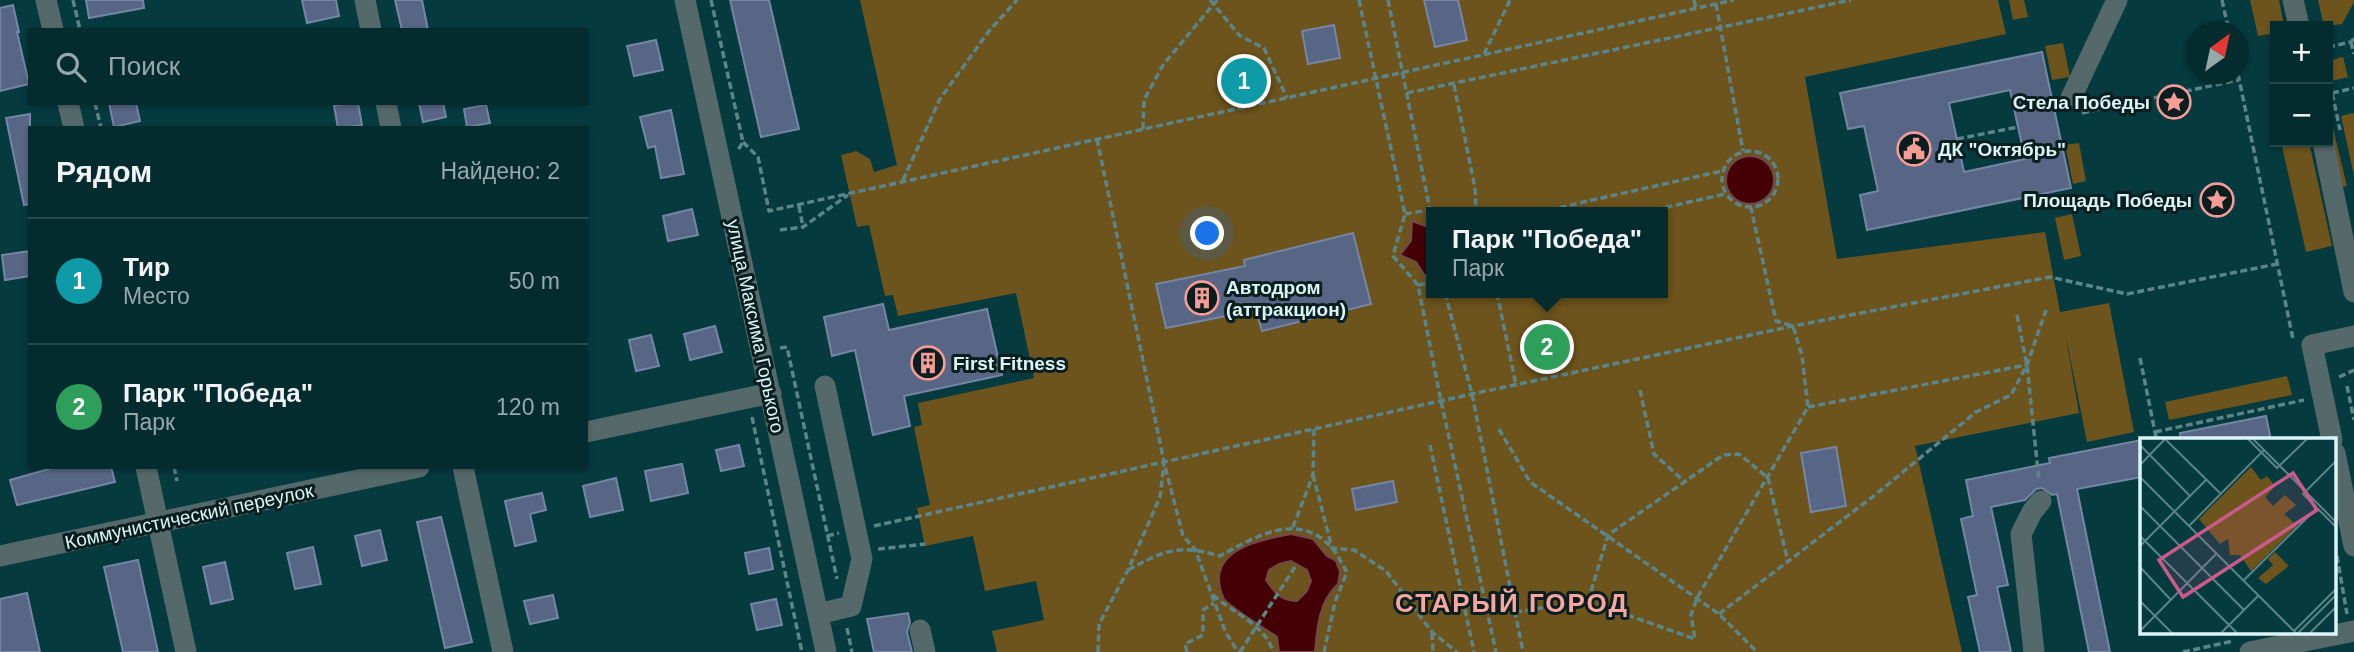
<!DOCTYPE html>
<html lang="ru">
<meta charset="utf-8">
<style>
body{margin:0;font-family:Arial,sans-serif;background:#12383b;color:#f1f3f6}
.controls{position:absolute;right:21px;top:21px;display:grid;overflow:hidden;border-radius:0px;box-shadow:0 2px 5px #0004}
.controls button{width:63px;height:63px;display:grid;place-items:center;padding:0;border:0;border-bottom:2px solid #25484b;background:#042c2f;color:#f1f3f6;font:35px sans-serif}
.compass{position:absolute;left:2186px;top:21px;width:63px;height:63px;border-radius:50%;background:#042c2f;box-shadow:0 2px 5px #0004;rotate:33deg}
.you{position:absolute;left:1208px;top:234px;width:24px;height:24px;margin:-18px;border:5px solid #fff;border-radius:50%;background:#1a73e8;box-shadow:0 0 0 10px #1a73e833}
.badge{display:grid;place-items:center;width:46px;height:46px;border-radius:50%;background:#95b2f1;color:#fff;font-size:23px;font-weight:700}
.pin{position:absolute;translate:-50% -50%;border:4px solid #fff;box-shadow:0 2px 7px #0006}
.popup{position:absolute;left:1426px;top:207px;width:242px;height:91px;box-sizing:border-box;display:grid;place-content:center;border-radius:0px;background:#042c2f;filter:drop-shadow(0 2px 5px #0005);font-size:23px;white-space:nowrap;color:#97a7aa}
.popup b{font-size:26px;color:#f1f3f6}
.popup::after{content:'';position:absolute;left:50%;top:100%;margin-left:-14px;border:14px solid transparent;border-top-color:#042c2f}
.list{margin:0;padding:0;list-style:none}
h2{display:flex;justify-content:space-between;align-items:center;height:91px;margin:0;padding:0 28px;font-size:30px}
h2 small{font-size:23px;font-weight:400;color:#97a7aa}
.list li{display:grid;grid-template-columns:46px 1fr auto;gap:21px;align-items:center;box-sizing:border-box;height:126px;padding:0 28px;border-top:2px solid #25484b}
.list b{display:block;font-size:26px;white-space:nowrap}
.list p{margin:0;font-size:23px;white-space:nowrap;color:#97a7aa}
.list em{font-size:23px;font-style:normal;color:#97a7aa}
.icon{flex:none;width:38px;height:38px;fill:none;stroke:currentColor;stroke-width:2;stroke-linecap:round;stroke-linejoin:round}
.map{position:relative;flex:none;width:2354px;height:652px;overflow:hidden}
.search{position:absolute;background:#042c2f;box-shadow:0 2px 5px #0004;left:28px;top:28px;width:560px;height:77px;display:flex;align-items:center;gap:18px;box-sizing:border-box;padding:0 24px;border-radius:0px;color:#97a7aa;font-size:26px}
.panel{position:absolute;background:#042c2f;box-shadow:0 2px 5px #0004;left:28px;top:126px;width:560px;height:343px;border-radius:0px}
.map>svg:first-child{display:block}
.green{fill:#6d541c;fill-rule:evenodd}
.water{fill:#440004;stroke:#71494d;stroke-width:2;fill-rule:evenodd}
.building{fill:#566684;stroke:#7586a5;stroke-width:2;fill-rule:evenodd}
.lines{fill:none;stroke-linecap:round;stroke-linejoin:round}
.path{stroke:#5b8589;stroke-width:3.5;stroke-dasharray:7 3.5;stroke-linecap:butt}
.minor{stroke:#55696b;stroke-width:21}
.labels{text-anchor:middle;stroke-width:6;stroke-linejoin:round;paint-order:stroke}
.poi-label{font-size:19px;font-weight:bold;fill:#dbf4f6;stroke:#0a1e20;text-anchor:start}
.street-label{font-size:19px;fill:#dbf4f6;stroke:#0a1e20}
.district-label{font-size:26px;font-weight:bold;letter-spacing:2px;fill:#f9a5a0;stroke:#0a1e20}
.inset-road{fill:none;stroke:#5b8488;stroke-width:2}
.view{fill:#ca5a8a;fill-opacity:0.15;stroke:#ca5a8a;stroke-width:3.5}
.inset-edge{fill:none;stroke:#dbf4f6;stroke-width:3.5}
</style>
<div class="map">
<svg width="2354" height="652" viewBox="0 0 2354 652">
<rect width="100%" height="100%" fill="#053a3f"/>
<g class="green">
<path d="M860 0H1998L2006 34 1805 77 1837 259 2045 232 2060 312 2109 303 2134 432 2087 442 2065 332 2079 413 1915 446 1962 652H997L992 631 1044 620 1036 581 985 591 973 536 925 546 917 508 930 505 914 427 922 425 918 403 1034 378 1016 293 898 316 893 295 885 296 869 225 857 227 841 155 856 151 870 159 874 172 897 165ZM1432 212H1662V293H1432Z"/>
<path d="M2009 0H2024L2028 17 2013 20Z"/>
<path d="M2250 0H2279L2284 26H2275V33L2258 36Z"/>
<path d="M2318 0H2354V2L2342 24 2324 26Z"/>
<path d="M2063 43 2070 77 2052 80 2045 46Z"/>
<path d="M2343 57 2348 77 2332 81 2328 61Z"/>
<path d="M2353 113 2354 114V176L2341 116Z"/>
<path d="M2328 120H2331L2347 186 2341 187Z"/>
<path d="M2281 142H2309L2332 246 2306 252Z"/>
<path d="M2079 143 2086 181 2073 184 2065 145Z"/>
<path d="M2072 214 2081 256 2064 260 2055 218Z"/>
<path d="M2287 376 2292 395 2169 420 2165 402Z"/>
</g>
<g class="water">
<circle cx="1750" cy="180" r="24"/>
<path d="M1412 221 1431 228V271L1425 276 1416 262 1400 255 1411 241Z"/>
<path d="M1291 534 1313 539 1327 556 1336 561 1340 572 1338 584C1319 601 1317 628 1315 652H1279L1277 637C1266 629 1231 608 1224 599 1221 593 1219 585 1219 578 1220 546 1267 539 1291 534ZM1291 561 1307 570 1311 581 1307 591 1297 601C1281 600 1275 594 1266 580L1269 570 1279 564Z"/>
</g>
<g class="building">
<path d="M86 0H143L144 8 89 18Z"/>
<path d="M302 0H336L339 16 307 23Z"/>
<path d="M395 0H422L428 30H402Z"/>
<path d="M730 0H769L799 129 761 137Z"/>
<path d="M1424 0H1458L1467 40 1435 47Z"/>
<path d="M13 5 19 32H17L29 84 0 91V8Z"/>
<path d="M1334 25 1340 58 1308 64 1302 31Z"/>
<path d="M656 40 663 70 634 76 627 46Z"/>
<path d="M2042 52 2071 188 1867 230 1860 195 1878 191 1864 126 1848 129 1840 93ZM2010 90 2025 159 1964 172 1949 103Z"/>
<circle cx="1244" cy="81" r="21"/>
<path d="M109 103H136L140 121 114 127Z"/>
<path d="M349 103H358L362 125 338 128 334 106Z"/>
<path d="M419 103H443L446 117 423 122Z"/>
<path d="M486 105 490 123 467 127 464 109Z"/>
<path d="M671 110 684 174 661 178 655 146 648 148 640 117Z"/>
<path d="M30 114V204L24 205 6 118Z"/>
<path d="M692 209 698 235 668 241 663 216Z"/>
<path d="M1353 233 1371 304 1262 331 1256 310 1166 328 1156 284 1245 266 1244 260Z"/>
<path d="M30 251V276L5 280 2 255Z"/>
<path d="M883 304 889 330 987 309 1002 375 904 396 910 426 873 435 855 350 832 356 824 317Z"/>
<path d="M715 326 722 352 690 360 684 334Z"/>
<path d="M651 335 659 366 636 371 629 340Z"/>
<path d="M2266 416 2271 440H2181L2180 433Z"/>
<path d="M2142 440V477L2077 489 2110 652H2089L2057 494 2052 495 2042 488 2036 489 2025 500 1991 507 2008 585 1997 587 2011 652H1980L1968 597 1977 595 1961 519 1973 516 1966 480 2050 463 2049 458Z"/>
<path d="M739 445 744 466 721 471 716 450Z"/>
<path d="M1836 447 1846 506 1811 512 1801 453Z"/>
<path d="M682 464 688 493 651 501 645 471Z"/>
<path d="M56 467H111L115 482 17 505 10 480Z"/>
<path d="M616 478 623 510 590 517 583 486Z"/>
<path d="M1393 481 1397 502 1356 510 1352 489Z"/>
<path d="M542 493 546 510 530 514 536 541 515 546 505 501Z"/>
<path d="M441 517 472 642 445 648 417 522Z"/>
<path d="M380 530 387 560 362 566 355 536Z"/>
<path d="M313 547 321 584 295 589 287 553Z"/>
<path d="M769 548 773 569 749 574 745 553Z"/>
<path d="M138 560 158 652H123L104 567Z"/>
<path d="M225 562 233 599 211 604 203 567Z"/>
<path d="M27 593 40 652H0V599Z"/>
<path d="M553 595 558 618 530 624 524 601Z"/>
<path d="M776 599 782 625 757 630 751 604Z"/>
<path d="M908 613 910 622 907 632 912 652H874L867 619Z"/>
</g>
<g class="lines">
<g class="path">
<path d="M73 0 80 30"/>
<path d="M711 0 743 142 738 150"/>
<path d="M1210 0 1240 36 1264 48 1287 98"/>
<path d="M1359 0 1405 214 1393 256 1418 285 1441 401 1496 652"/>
<path d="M1388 0 1430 210 1433 212"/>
<path d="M1694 0 1696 9"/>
<path d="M2222 0 2229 32"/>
<path d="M1716 4 1743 151"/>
<path d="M2351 42 2354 54"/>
<path d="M2328 47 2351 42 2354 38"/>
<path d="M1484 54 1510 0"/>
<path d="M2328 73 2340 130"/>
<path d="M2238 74 2293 339"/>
<path d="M1454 85 1475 188 1476 212"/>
<path d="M1407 93 1851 0"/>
<path d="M2332 93 2354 88"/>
<path d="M95 103 101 128"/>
<path d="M2082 113 2239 80"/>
<path d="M1143 129 1144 100 1163 65 1217 0"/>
<path d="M1097 139 1164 462 1183 536 1195 549 1225 631 1238 652"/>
<path d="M1957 139 2018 127"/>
<path d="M743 142 758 157 769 211 1734 0"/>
<circle cx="1750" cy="179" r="28"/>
<path d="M903 180 940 99 989 31 1017 0"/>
<path d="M799 206 803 227"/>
<path d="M1539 212 1722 171"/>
<path d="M1645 212 1725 194"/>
<path d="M1405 214 1430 210"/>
<path d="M780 230 803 227 848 195"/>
<path d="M1418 285 1432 283"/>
<path d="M1445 293 1472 394 1523 652"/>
<path d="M1497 293 1516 385"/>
<path d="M2017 315 2027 365 2039 481"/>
<path d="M780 348 787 347 837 579"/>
<path d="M2140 358 2156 437"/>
<path d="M2339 377 2354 370"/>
<path d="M2347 386 2354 420"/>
<path d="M1640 390 1654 454 1685 482"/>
<path d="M1808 407 2026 365"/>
<path d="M752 417 802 652"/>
<path d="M1499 429 1530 482 1719 614 1757 652"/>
<path d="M2155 432 2304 400"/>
<path d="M1430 445 1474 652"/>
<path d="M174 467 177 481"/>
<path d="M1313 475 1332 548 1354 550 1386 571 1432 632 1457 652"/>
<path d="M874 526 1472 394 1793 326 2050 277 2127 294 2277 264"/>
<path d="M1293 527 1313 475 1314 429"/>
<path d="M827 536 839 533"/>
<path d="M878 549 925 544"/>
<path d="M2337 556 2347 614"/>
<path d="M1128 570C1165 550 1178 544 1220 556 1255 537 1298 510 1332 548 1338 555 1342 564 1347 572L1335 602 1324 652"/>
<path d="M1213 595C1233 613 1266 625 1273 652"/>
<path d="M1588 601 1608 535 1723 455 1739 454 1768 478 1788 562"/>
<path d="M1515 612 1588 601 1695 639 1691 615 1697 598 1808 407 1802 356 1793 326 1776 321 1751 208"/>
<path d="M1719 614 1875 495 1976 412 2011 395 2027 365 2046 310"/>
<path d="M847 628 852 652"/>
<path d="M1432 633 1433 652"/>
<path d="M1098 652 1099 624 1128 570 1160 497 1164 464"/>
<path d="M1187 652 1185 644 1203 635V610L1214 603"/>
<path d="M1240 652 1295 567"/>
<path d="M2183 652 2233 641"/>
</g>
<g class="minor">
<path d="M46 0 53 30"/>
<path d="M365 0 371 30"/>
<path d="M685 0 826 652"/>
<path d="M2293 0 2299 26"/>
<path d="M2071 98 2117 0"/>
<path d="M68 103 74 128"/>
<path d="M386 103 391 128"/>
<path d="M2323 142 2354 292"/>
<path d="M586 432 771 393"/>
<path d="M2332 440 2312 345 2354 336"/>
<path d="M2335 453 2354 546"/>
<path d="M146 467 186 652"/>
<path d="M463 467 503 652"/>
<path d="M0 556 419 467"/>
<path d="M818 614 851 606 862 559 825 386"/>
<path d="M920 630 925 652"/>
<path d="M2034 652 2021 534 2032 512 2041 501"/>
<path d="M2250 652 2354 631"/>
</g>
</g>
<defs>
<symbol id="sight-ring" viewBox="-11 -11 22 22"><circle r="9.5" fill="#0a1e20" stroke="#f59c96" stroke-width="1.5"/><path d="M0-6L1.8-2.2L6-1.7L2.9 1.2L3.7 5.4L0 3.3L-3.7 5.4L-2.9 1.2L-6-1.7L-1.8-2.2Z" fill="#f59c96"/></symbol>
<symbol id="civic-ring" viewBox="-11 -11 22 22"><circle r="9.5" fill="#0a1e20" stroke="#f59c96" stroke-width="1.5"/><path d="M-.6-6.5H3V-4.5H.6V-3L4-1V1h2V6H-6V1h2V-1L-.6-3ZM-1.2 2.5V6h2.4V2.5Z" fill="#f59c96"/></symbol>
<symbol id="building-ring" viewBox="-11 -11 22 22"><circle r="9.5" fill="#0a1e20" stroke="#f59c96" stroke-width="1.5"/><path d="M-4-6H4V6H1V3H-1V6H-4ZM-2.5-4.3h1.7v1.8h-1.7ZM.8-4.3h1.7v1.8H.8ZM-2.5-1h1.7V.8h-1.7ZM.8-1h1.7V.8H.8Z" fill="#f59c96"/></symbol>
</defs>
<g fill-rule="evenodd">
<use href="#sight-ring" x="2155" y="83" width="38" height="38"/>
<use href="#civic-ring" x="1895" y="130" width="38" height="38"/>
<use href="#sight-ring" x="2198" y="181" width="38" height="38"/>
<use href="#building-ring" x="1183" y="279" width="38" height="38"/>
<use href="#building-ring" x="909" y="344" width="38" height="38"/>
</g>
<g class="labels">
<g class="poi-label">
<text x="2150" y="109" text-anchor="end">Стела Победы</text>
<text x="1938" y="156">ДК "Октябрь"</text>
<text x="2192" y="207" text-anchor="end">Площадь Победы</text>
<text x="1226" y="294">Автодром<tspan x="1226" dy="22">(аттракцион)</tspan></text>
<text x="953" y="370">First Fitness</text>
</g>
<g class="street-label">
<text transform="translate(756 326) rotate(78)" y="7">улица Максима Горького</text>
<text transform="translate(189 516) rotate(-12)" y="7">Коммунистический переулок</text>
</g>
<g class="district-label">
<text x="1512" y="612">СТАРЫЙ ГОРОД</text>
</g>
</g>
<g transform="translate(2140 438)">
<rect width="196" height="196" fill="#053a3f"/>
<path d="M111 29 121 42 127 38 135 48 125 59 133 68 145 57 156 67 144 76 157 88 111 133 100 117H90L88 101 80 106 59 81ZM135 114 149 128 126 146 118 140 133 127 128 121Z" fill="#6d541c"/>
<path class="inset-road" d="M24 0 81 56M107 0 137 30 168 0M112 0 196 84M0 7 50 58M196 23 163 56 196 89M0 27 26 0M0 39 157 196M0 68 104 172M49 88 124 12M0 98 98 196M0 108 66 42M0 129 31 162M104 142 177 70M0 163 33 196M0 193 77 115M154 193 196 151M80 196 119 157M157 196 196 157M169 196 196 169"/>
<path class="view" d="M153 35 177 72 43 159 19 122Z"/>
<rect width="196" height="196" class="inset-edge"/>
</g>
</svg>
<div class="controls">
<button>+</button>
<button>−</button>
</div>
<svg class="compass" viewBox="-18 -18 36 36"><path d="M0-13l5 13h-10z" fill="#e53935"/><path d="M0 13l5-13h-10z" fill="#97a7aa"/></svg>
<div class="you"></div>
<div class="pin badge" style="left:1244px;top:81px;background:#0f9aa8">1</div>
<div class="pin badge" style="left:1547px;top:347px;background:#2e9e5b">2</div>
<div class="popup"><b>Парк &quot;Победа&quot;</b>Парк</div>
<div class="search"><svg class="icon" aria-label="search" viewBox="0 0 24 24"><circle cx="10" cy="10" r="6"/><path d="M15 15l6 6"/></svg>Поиск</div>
<section class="panel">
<h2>Рядом<small>Найдено: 2</small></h2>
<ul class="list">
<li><span class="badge" style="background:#0f9aa8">1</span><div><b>Тир</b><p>Место</p></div><em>50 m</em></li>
<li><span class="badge" style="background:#2e9e5b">2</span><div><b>Парк &quot;Победа&quot;</b><p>Парк</p></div><em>120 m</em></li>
</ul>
</section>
</div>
